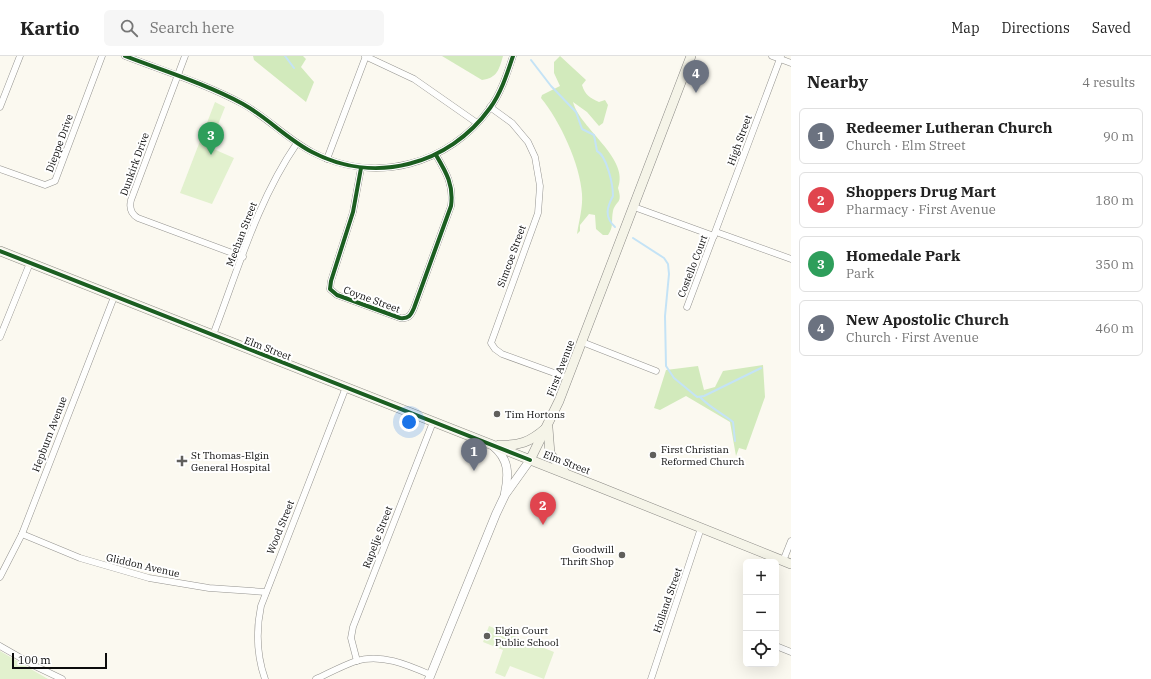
<!DOCTYPE html>
<meta charset="utf-8">
<style>
body{margin:0;font-family:"IBM Plex Serif",serif;background:#f6f6f6;color:#222}
.controls{position:absolute;right:12px;bottom:12px;display:grid;overflow:hidden;border-radius:6px;box-shadow:0 4px 16px #0002}
.controls button{width:36px;height:36px;display:grid;place-items:center;padding:0;border:0;border-bottom:1px solid #e0e0e0;background:#fff;color:#222;font:20px sans-serif}
.scale{position:absolute;left:12px;bottom:10px;width:95px;box-sizing:border-box;padding-left:4px;border:2px solid #0c0c0c;border-top:0;font-size:11px;line-height:14px;white-space:nowrap;color:#0c0c0c;-webkit-text-stroke:3px #fff;paint-order:stroke}
.you{position:absolute;left:409px;top:366px;width:14px;height:14px;margin:-10px;border:3px solid #fff;border-radius:50%;background:#1a73e8;box-shadow:0 0 0 6px #1a73e833}
.badge{display:grid;place-items:center;width:26px;height:26px;border-radius:50%;background:#d93025;color:#fff;font-size:13px;font-weight:700}
.pin{position:absolute;translate:-50% -33px;filter:drop-shadow(0 1px 2px #0008)}
.pin::after{content:'';position:absolute;top:21px;width:14px;height:12px;background:inherit;clip-path:polygon(0 0,100% 0,50% 100%)}
.list{margin:0;padding:0;list-style:none}
h2{display:flex;justify-content:space-between;align-items:center;height:52px;margin:0;padding:0 16px;font-size:17px}
h2 small{font-size:13px;font-weight:400;color:#767676}
.list li{display:grid;grid-template-columns:26px 1fr auto;gap:12px;align-items:center;box-sizing:border-box;height:56px;margin:0 8px 8px;padding:0 8px;border:1px solid #e0e0e0;border-radius:6px}
.list b{display:block;font-size:15px;white-space:nowrap}
.list p{margin:0;font-size:13px;white-space:nowrap;color:#767676}
.list em{font-size:13px;font-style:normal;color:#767676}
.icon{flex:none;width:22px;height:22px;fill:none;stroke:currentColor;stroke-width:2;stroke-linecap:round;stroke-linejoin:round}
.map{position:relative;flex:none;width:791px;height:623px;overflow:hidden}
header{display:flex;align-items:center;gap:24px;box-sizing:border-box;height:56px;padding:0 20px;background:#fff;border-bottom:1px solid #e0e0e0}
header strong{font-size:19px}
nav{display:flex;gap:22px;margin-inline-start:auto;font-size:14px}
.search{width:280px;height:36px;background:#f6f6f6;display:flex;align-items:center;gap:10px;box-sizing:border-box;padding:0 14px;border-radius:6px;color:#767676;font-size:15px}
main{display:flex}
aside{flex:1;background:#fff}
.map>svg:first-child{display:block}
.green{fill:#e2f1ce}
.forest{fill:#d2eabc}
.lines{fill:none;stroke-linecap:round;stroke-linejoin:round}
.stream{stroke:#c4e3f6;stroke-width:2}
.minor-casing{stroke:#94938f;stroke-width:7}
.tertiary-casing{stroke:#94938f;stroke-width:9}
.secondary-casing{stroke:#8a8985;stroke-width:10}
.minor{stroke:#fefefd;stroke-width:6}
.tertiary{stroke:#fefefd;stroke-width:8}
.secondary{stroke:#f5f4e8;stroke-width:9}
.cycleway-casing{stroke:#fff;stroke-width:6}
.cycleway{stroke:#1b5e20;stroke-width:4}
.poi-dot{fill:#605f5c;stroke:#fff;stroke-width:1.5}
.labels{text-anchor:middle;stroke-width:4;stroke-linejoin:round;paint-order:stroke}
.street-label{font-size:10px;fill:#0c0c0c;stroke:#fff}
.poi-label{font-size:10px;fill:#0c0c0c;stroke:#fff;text-anchor:start}
</style>
<header>
<strong>Kartio</strong>
<div class="search"><svg class="icon" aria-label="search" viewBox="0 0 24 24"><circle cx="10" cy="10" r="6"/><path d="M15 15l6 6"/></svg>Search here</div>
<nav><a>Map</a><a>Directions</a><a>Saved</a></nav>
</header>
<main>
<div class="map">
<svg width="791" height="623" viewBox="0 0 791 623">
<rect width="100%" height="100%" fill="#fbf9f0"/>
<g class="green">
<path d="M215 46 225 51 209 91 234 102 212 148 180 137Z"/>
<path d="M489 570 554 596 544 623 510 610 505 621 495 617 503 594 483 586Z"/>
<path d="M0 595 48 623H0Z"/>
</g>
<g class="forest">
<path d="M253 0H303L306 3 301 11 314 26 306 46 254 4Z"/>
<path d="M442 0H503C499 14 497 22 482 24Z"/>
<path d="M560 0 586 24 582 29C585 39 590 42 599 46L605 44 608 49 603 67 599 70 587 56 573 46C580 73 630 102 618 132 623 148 616 144 613 155 611 165 614 171 608 179H603L596 173 595 159 589 158 580 169V175L577 178C579 165 583 151 582 138 580 108 560 65 541 42L542 39 560 30 554 17V6Z"/>
<path d="M763 309 765 341 746 394 739 392 736 400 730 366 686 340 660 354 654 352 666 314 698 310 704 334 715 331 723 315Z"/>
</g>
<g class="lines">
<g class="stream">
<path d="M285 0 294 12"/>
<path d="M531 4 551 30 576 56 582 73 594 79 597 95C607 100 613 129 613 140 607 151 604 161 615 171"/>
<path d="M633 182 664 202 668 208 669 218 665 260 666 310 674 322 697 341 704 340 761 312"/>
<path d="M700 341C709 351 722 357 733 366L735 385"/>
</g>
<defs>
<g id="minor">
<path d="M125 0C164 15 206 28 243 48 268 62 287 83 312 96 375 129 449 109 490 52 501 37 507 18 513 0"/>
<path d="M185 0 131 144C129 152 131 158 138 162L243 201"/>
<path d="M365 0 414 23 477 67"/>
<path d="M772 0 791 7"/>
<path d="M0 51 20 0"/>
<path d="M490 51 512 67 528 86 535 101 540 130 538 157 491 287 495 293 502 298 568 322"/>
<path d="M327 103 366 0"/>
<path d="M361 112 353 156 331 225 330 233 337 239 400 262C409 263 411 259 414 252L451 150C454 129 446 116 436 99"/>
<path d="M0 113 45 129 55 125 102 0"/>
<path d="M634 151 714 180"/>
<path d="M716 176 791 203"/>
<path d="M687 251 781 0"/>
<path d="M213 279C238 214 257 145 297 87"/>
<path d="M0 281 30 207"/>
<path d="M582 286 656 315"/>
<path d="M22 478 80 502 149 522 209 532 266 536"/>
<path d="M783 505 791 485"/>
<path d="M0 521 22 478 114 241"/>
<path d="M0 590 35 610 62 623"/>
<path d="M776 590 791 596"/>
<path d="M357 605 351 582 353 571 433 366"/>
<path d="M265 623C257 600 256 574 261 550L346 331"/>
<path d="M316 623C329 617 342 610 356 605 381 597 408 609 431 619"/>
<path d="M651 623 701 472"/>
</g>
<g id="tertiary">
<path d="M493 390C509 403 509 418 505 437"/>
<path d="M429 623 496 458 505 439 530 404"/>
</g>
<g id="secondary">
<path d="M0 195 599 431 791 508"/>
<path d="M548 372 550 398 564 415"/>
<path d="M499 389C519 390 530 386 545 373"/>
<path d="M530 404 559 345 691 0"/>
</g>
</defs>
<use href="#minor" class="minor-casing"/>
<use href="#tertiary" class="tertiary-casing"/>
<use href="#secondary" class="secondary-casing"/>
<use href="#minor" class="minor"/>
<use href="#tertiary" class="tertiary"/>
<use href="#secondary" class="secondary"/>
<defs>
<g id="cycleway">
<path d="M125 0C164 15 206 28 243 48 268 62 287 83 312 96 375 129 449 109 490 52 501 37 507 18 513 0"/>
<path d="M361 112 353 156 331 225 330 233 337 239 400 262C409 263 411 259 414 252L451 150C454 129 446 116 436 99"/>
<path d="M0 195 530 404"/>
</g>
</defs>
<use href="#cycleway" class="cycleway-casing"/>
<use href="#cycleway" class="cycleway"/>
</g>
<g class="poi-dot">
<circle cx="497" cy="358" r="4"/>
<circle cx="653" cy="399" r="4"/>
<path d="M180 399h4v4h4v4h-4v4h-4v-4h-4v-4h4z"/>
<circle cx="622" cy="499" r="4"/>
<circle cx="487" cy="580" r="4"/>
</g>
<g class="labels">
<g class="street-label">
<text transform="translate(739 84) rotate(-70)" y="4">High Street</text>
<text transform="translate(59 87) rotate(-70)" y="4">Dieppe Drive</text>
<text transform="translate(134 108) rotate(-70)" y="4">Dunkirk Drive</text>
<text transform="translate(241 178) rotate(-69)" y="4">Meehan Street</text>
<text transform="translate(511 200) rotate(-70)" y="4">Simcoe Street</text>
<text transform="translate(692 210) rotate(-69)" y="4">Costello Court</text>
<text transform="translate(372 243) rotate(20)" y="4">Coyne Street</text>
<text transform="translate(268 292) rotate(21)" y="4">Elm Street</text>
<text transform="translate(560 312) rotate(-69)" y="4">First Avenue</text>
<text transform="translate(49 378) rotate(-69)" y="4">Hepburn Avenue</text>
<text transform="translate(567 406) rotate(21)" y="4">Elm Street</text>
<text transform="translate(280 471) rotate(-68)" y="4">Wood Street</text>
<text transform="translate(377 481) rotate(-69)" y="4">Rapelje Street</text>
<text transform="translate(143 509) rotate(13)" y="4">Gliddon Avenue</text>
<text transform="translate(667 544) rotate(-71)" y="4">Holland Street</text>
</g>
<g class="poi-label">
<text x="505" y="362">Tim Hortons</text>
<text x="661" y="397">First Christian<tspan x="661" dy="12">Reformed Church</tspan></text>
<text x="191" y="403">St Thomas-Elgin<tspan x="191" dy="12">General Hospital</tspan></text>
<text x="614" y="497" text-anchor="end">Goodwill<tspan x="614" dy="12">Thrift Shop</tspan></text>
<text x="495" y="578">Elgin Court<tspan x="495" dy="12">Public School</tspan></text>
</g>
</g>
</svg>
<div class="controls">
<button>+</button>
<button>−</button>
<button><svg class="icon" aria-label="locate" viewBox="0 0 24 24"><circle cx="12" cy="12" r="6"/><path d="M12 2v4M12 18v4M2 12h4M18 12h4"/></svg></button>
</div>
<div class="scale">100 m</div>
<div class="you"></div>
<div class="pin badge" style="left:474px;top:415px;background:#6b7280">1</div>
<div class="pin badge" style="left:543px;top:469px;background:#e0444e">2</div>
<div class="pin badge" style="left:211px;top:99px;background:#2e9e5b">3</div>
<div class="pin badge" style="left:696px;top:37px;background:#6b7280">4</div>
</div>
<aside>
<h2>Nearby<small>4 results</small></h2>
<ul class="list">
<li><span class="badge" style="background:#6b7280">1</span><div><b>Redeemer Lutheran Church</b><p>Church · Elm Street</p></div><em>90 m</em></li>
<li><span class="badge" style="background:#e0444e">2</span><div><b>Shoppers Drug Mart</b><p>Pharmacy · First Avenue</p></div><em>180 m</em></li>
<li><span class="badge" style="background:#2e9e5b">3</span><div><b>Homedale Park</b><p>Park</p></div><em>350 m</em></li>
<li><span class="badge" style="background:#6b7280">4</span><div><b>New Apostolic Church</b><p>Church · First Avenue</p></div><em>460 m</em></li>
</ul>
</aside>
</main>
